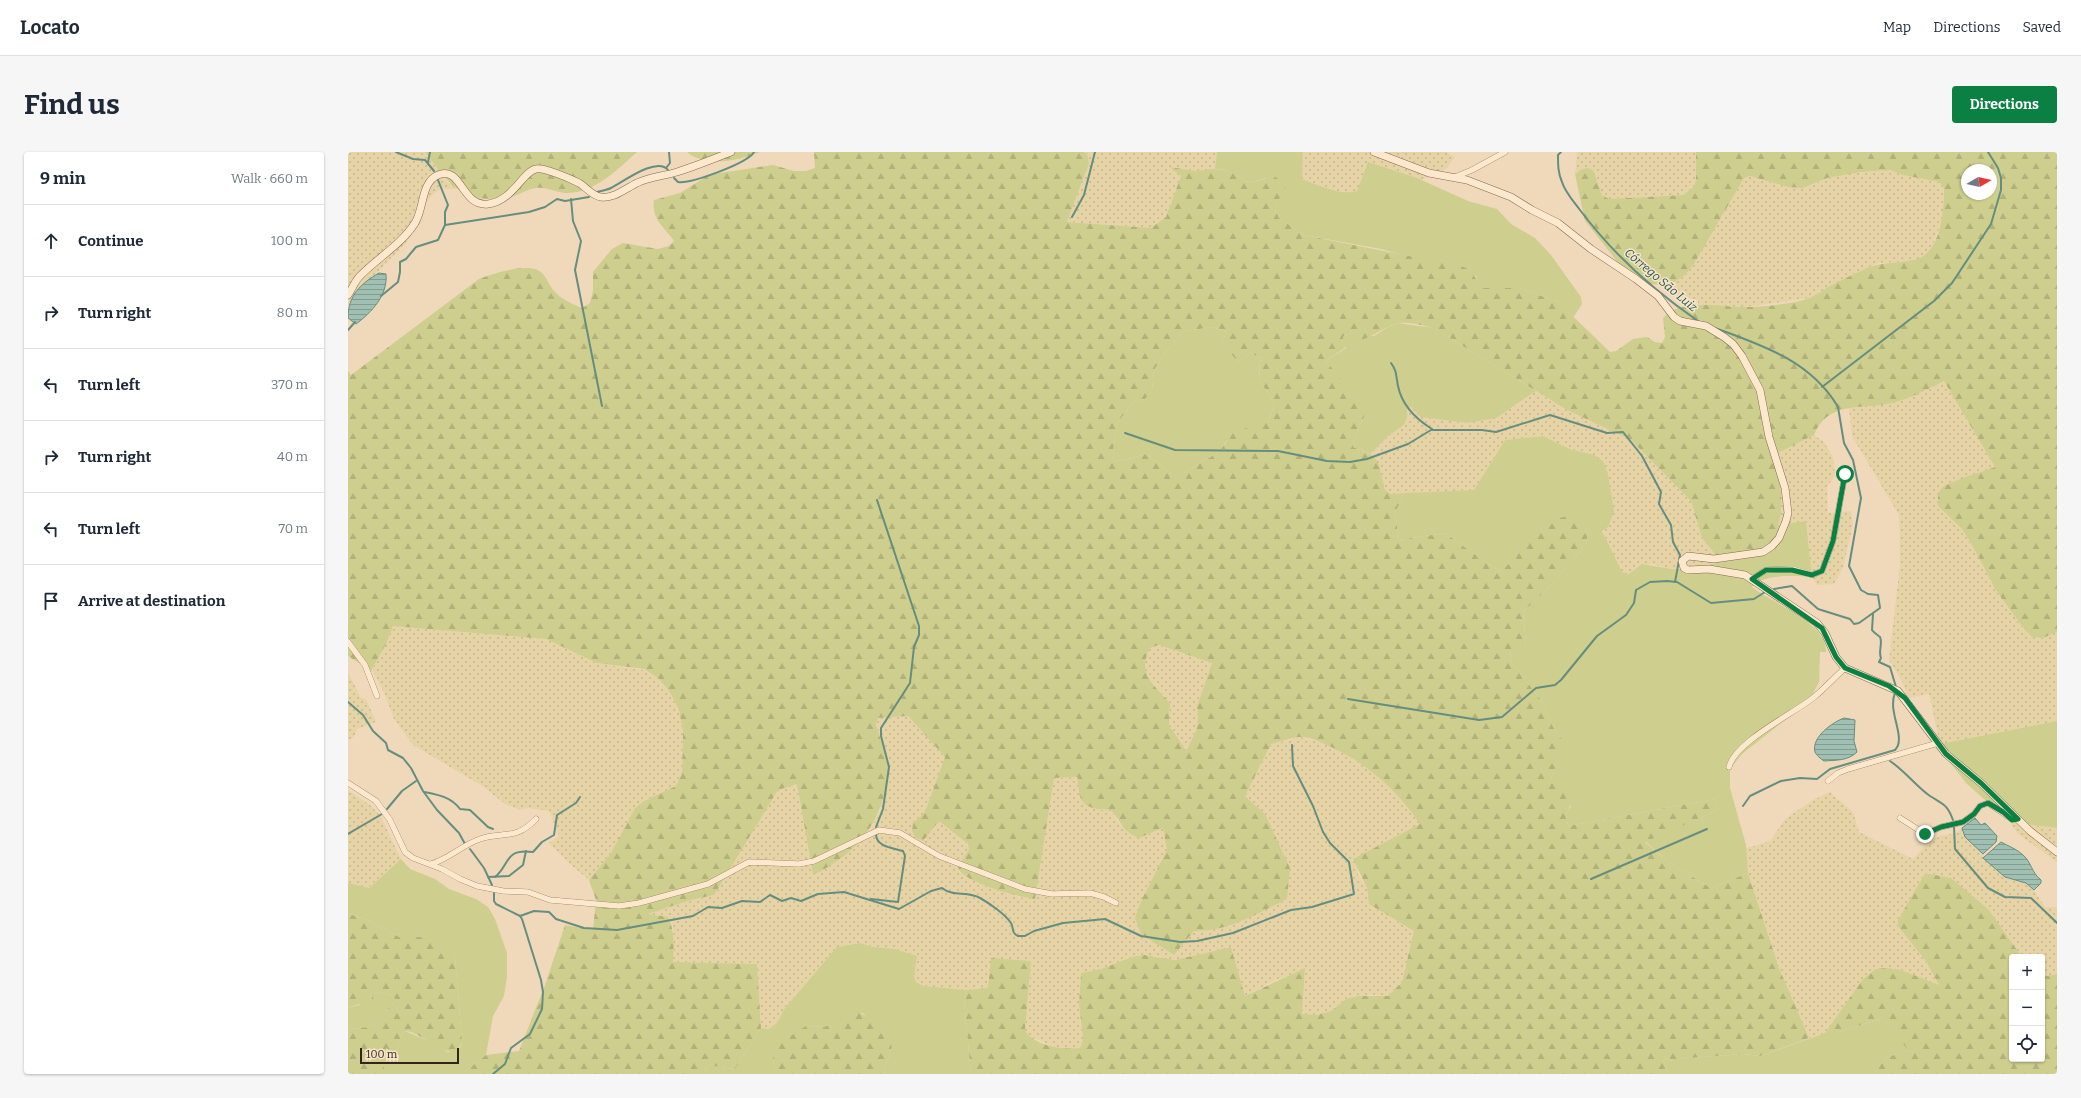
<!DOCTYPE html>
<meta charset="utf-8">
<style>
body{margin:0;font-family:Bitter,serif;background:#f6f6f7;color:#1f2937}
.controls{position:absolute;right:12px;bottom:12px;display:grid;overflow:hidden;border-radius:4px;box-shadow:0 1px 3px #0004}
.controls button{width:36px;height:36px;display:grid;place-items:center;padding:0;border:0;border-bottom:1px solid #e0e1e3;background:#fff;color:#1f2937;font:20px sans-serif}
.compass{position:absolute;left:1613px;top:12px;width:36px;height:36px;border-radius:50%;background:#fff;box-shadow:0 1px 3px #0004;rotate:81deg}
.scale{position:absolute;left:12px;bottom:10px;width:99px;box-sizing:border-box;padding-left:4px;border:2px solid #352419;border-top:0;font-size:11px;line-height:14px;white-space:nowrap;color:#352419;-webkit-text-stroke:3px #f7e5ca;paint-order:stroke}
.stop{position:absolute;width:12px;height:12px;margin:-9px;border:3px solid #0b8043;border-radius:50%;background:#fff}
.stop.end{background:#0b8043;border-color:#fff;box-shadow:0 1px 4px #0008}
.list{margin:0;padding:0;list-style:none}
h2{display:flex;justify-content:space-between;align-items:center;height:52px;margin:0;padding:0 16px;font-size:17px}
h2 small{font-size:13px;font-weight:400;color:#747a83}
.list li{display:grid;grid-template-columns:26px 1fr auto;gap:12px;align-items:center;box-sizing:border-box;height:72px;padding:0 16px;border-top:1px solid #e0e1e3}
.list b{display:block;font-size:15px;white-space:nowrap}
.list em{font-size:13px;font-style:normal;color:#747a83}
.icon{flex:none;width:22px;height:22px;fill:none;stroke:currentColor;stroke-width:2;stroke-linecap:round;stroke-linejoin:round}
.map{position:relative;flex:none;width:1709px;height:922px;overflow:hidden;border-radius:4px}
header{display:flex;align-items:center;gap:24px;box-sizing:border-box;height:56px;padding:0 20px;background:#fff;border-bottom:1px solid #e0e1e3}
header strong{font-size:19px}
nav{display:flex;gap:22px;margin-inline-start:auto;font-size:14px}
.intro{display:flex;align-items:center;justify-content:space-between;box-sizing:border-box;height:96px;padding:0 24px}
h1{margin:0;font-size:28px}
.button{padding:10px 18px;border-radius:4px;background:#0b8043;color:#fff;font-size:14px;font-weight:700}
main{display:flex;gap:24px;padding:0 24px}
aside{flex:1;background:#fff;border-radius:4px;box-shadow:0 1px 3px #0004}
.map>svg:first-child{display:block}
.farmland{fill:url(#farmland-dots)}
.green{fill:#cece8e}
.forest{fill:url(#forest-firs);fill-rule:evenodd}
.water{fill:url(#water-rules);stroke:#668e7f}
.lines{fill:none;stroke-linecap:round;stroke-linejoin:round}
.stream{stroke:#668e7f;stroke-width:2}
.minor-casing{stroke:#876953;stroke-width:6}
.tertiary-casing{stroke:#876953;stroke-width:8}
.minor{stroke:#fbe8cd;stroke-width:5.5}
.tertiary{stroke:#fbe8cd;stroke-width:7}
.route{stroke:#0b8043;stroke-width:5}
.labels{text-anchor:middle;stroke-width:3;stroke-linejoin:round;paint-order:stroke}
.water-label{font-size:12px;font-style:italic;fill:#28564e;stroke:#f7e5ca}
</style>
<header>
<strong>Locato</strong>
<nav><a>Map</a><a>Directions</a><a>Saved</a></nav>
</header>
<div class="intro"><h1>Find us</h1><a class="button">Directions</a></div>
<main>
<aside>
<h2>9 min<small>Walk · 660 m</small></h2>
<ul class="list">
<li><svg class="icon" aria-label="ahead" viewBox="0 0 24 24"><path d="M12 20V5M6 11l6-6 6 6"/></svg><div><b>Continue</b></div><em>100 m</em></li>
<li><svg class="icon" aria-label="right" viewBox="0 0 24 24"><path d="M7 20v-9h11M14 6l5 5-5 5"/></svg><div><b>Turn right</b></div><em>80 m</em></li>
<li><svg class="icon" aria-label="left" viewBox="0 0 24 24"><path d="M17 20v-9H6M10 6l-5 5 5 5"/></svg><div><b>Turn left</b></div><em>370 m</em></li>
<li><svg class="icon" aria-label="right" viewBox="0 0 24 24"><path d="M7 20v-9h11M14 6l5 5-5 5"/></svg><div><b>Turn right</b></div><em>40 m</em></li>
<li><svg class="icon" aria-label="left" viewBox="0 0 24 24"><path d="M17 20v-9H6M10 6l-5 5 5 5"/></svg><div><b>Turn left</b></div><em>70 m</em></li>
<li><svg class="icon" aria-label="arrive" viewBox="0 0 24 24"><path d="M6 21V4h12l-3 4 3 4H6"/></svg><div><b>Arrive at destination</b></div></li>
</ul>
</aside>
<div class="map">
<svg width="1709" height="922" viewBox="0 0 1709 922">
<defs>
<pattern id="farmland-dots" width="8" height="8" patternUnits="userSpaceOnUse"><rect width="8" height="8" fill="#e6d4a7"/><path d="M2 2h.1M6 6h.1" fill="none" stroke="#c6b68f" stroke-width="1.8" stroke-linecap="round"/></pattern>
<pattern id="forest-firs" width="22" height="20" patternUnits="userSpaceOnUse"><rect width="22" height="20" fill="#cece8e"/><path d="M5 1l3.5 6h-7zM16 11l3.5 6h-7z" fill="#b2b17a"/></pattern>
<pattern id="water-rules" width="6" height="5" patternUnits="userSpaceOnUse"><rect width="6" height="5" fill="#9fc0b2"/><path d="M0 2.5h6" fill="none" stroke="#829c90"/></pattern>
</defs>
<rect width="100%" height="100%" fill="#f0d9ba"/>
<g class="farmland">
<path d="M0 0H77L97 28 110 37H93L83 44 74 57 70 72 57 92 9 141 0 155Z"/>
<path d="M736 0H869L867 17 848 19 823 15 833 24 818 65 803 76 719 70 741 11 740 4Z"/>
<path d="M955 0H1098L1107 5 1099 16 1089 22 1072 28 1020 10 1013 34 1009 39 1003 41 987 39 954 27Z"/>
<path d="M1229 0H1348V27L1346 35 1335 43 1260 47 1254 44 1245 18 1234 17 1227 22Z"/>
<path d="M1542 18 1555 23 1591 30 1596 36 1595 66 1583 98 1576 106 1565 109 1531 111 1511 119 1462 146 1397 155 1350 154V148L1330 144 1317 133 1328 129 1337 123 1346 112 1396 26 1402 24 1440 35 1455 36 1479 26 1513 20Z"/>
<path d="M1596 229 1647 315 1602 331 1593 337 1590 344V354L1614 377 1624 393 1649 440 1677 478 1684 485 1695 486 1709 480V569L1592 592 1581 542 1560 546 1554 529 1541 508 1552 413 1551 363 1504 284 1501 256 1540 251 1578 239Z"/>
<path d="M1188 239 1219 258 1283 288 1343 349 1354 386 1370 406 1379 411 1324 417 1303 412 1280 423 1274 421 1254 379 1246 303 1222 297 1195 284 1157 288 1126 338 1043 342 1037 338 1026 304 1022 302 1040 284 1056 273 1059 266V257L1063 254 1074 265 1119 271 1164 256Z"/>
<path d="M1466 283 1476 290 1485 305 1487 323 1479 335 1480 361 1503 359 1505 373 1495 416 1486 432 1469 433 1464 425 1458 369 1430 373 1433 362V341L1428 302Z"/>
<path d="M45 474 198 487 249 511 296 518 311 527 322 540 331 558 335 581 334 621 328 634 296 649 287 656 263 701 241 728 222 712 201 691 211 684 201 659 180 656 172 658 157 652 136 635 65 593 46 567 37 543 26 521 23 519 38 492Z"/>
<path d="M811 493 864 511 849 554 850 567 848 579 837 600 821 573 822 551 804 530 798 520 797 506 802 496Z"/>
<path d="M0 520 13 546 18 547 28 570 9 577 6 585 0 588Z"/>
<path d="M560 564 597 605 577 660 565 671 586 677 591 669 620 692 621 697 612 714 611 720 624 727 660 742 676 746H687L706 626 730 625V641L754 658H763L773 674 802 682 815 676 819 698 793 749V782L826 803 846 779H858L917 662 897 644 923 592 953 585 972 590 1002 604 1028 622 1044 636 1058 650 1073 672 1008 712 1010 722 1019 736 1021 752 1066 779 1054 830 1040 844 1023 843 998 847 983 859 969 863 954 862 957 817 928 828 897 844 883 795 827 808 807 804 784 805 753 817 733 821 731 852 735 887 732 896 725 897 706 895 681 884 677 878 683 809 640 836 618 838 574 834 568 830 566 824 569 804 547 797 525 795 512 791 489 795 437 856 429 871 421 877 413 876 409 812 324 810 326 797 325 774 320 765 299 762 343 748 366 743 418 654 430 638 440 634 449 632 465 723 494 706 523 677 533 655 539 629V611L528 572 530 566Z"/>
<path d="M0 638 22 653 32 663 53 707 20 736 0 731Z"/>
<path d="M1482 640 1505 660 1511 680 1565 707 1579 692 1592 684 1608 681 1614 676 1617 685 1635 702V706L1657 725 1678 731 1686 738 1697 755H1709V822L1694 825V805H1674L1640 758 1603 726 1577 721 1550 768V774L1577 808 1591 834 1553 818 1487 868 1477 881 1461 886 1431 816 1400 721 1398 696 1414 692 1423 688 1437 667 1465 648Z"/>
<path d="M1662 670 1709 676V710L1670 682Z"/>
</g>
<g class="green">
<path d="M869 0H955L954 27C971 33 992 44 1009 39L1020 10 1069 26 1120 49 1149 57 1163 72 1187 86 1203 103 1233 145 1234 152 1225 166 1210 150 1171 136H1135L1131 132 1128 124 1033 97 956 83 931 66 927 57 931 47 938 39 917 26 902 31 879 18 867 17Z"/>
<path d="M1050 171 1092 177 1097 183 1188 239 1148 266 1119 271 1073 265 1063 255 1059 257V266L1056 273 1040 284 1022 302 1005 295 1006 286 1016 265 978 209 998 196 995 185 1000 181 1026 184 1040 175Z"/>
<path d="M865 175 878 180 874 191 890 210 902 201 913 206C908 229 915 233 927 252L920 270 878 289 871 300 834 322H824L798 302 774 309 766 308C763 297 769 285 768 273L784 251 797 247 804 238 806 218 819 198 837 179Z"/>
<path d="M1195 284 1222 297 1246 303 1255 309 1260 322 1266 359 1260 375 1254 379 1274 420 1280 423 1294 412 1324 417H1335L1404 405 1429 377 1430 373 1458 369 1464 425C1449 424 1414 421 1404 435 1425 452 1479 470 1478 500H1472L1471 530 1461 549 1394 602 1382 617V636L1398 693 1400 721 1363 736 1320 710 1297 689 1370 658 1367 647 1220 674 1218 663 1223 654 1200 632 1214 602V588L1205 575 1195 551 1163 509 1162 498 1178 493 1175 460 1201 435 1238 393 1240 382 1237 374 1184 382 1162 413 1152 419 1143 414 1097 381 1051 388 1047 361 1056 341 1126 338 1157 288Z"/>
<path d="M1709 569V676L1662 670 1619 632 1595 602 1592 592Z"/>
<path d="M53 707 62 717 87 727 101 737 128 747 140 755 147 767 159 801V825L156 844 145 864 138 903 114 922H36V913L48 901 53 883 57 879 83 890 100 900 113 895 114 888 107 804 61 785H51L15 766 0 762V731L21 736Z"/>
<path d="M512 791 525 795 547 797 569 804 566 824 568 830 575 834 618 838 616 848 623 922H535L544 894 515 861 476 875 458 874 425 906 427 922H357L358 913 387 917 413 876 421 877 429 871 437 856 489 795Z"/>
<path d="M26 839 42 843 49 848 21 875 2 877 0 879V856L11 853Z"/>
<path d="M1535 866 1561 898 1538 906 1525 922H1320L1315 908 1395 902 1412 904 1477 881H1488Z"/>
</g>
<g class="forest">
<path d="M77 0H289C270 17 248 40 220 41 209 41 198 34 187 36 177 38 168 45 158 46 115 52 100 32 77 0Z"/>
<path d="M339 0H412C390 9 358 16 339 0Z"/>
<path d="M466 0H736L740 4 741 11 719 70 803 76 818 65 833 24 822 15 848 19 864 17 879 18 902 31 926 24 936 31 938 39 931 47 927 57 931 66 956 83 1116 115 1122 118 1135 136H1171L1210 150 1262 200 1268 199 1285 187 1299 185 1307 190 1314 191 1317 185 1315 166C1331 146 1373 155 1396 155 1414 155 1445 152 1462 146 1468 143 1474 139 1480 135 1494 128 1507 121 1521 115 1536 110 1551 111 1566 108 1593 103 1596 58 1596 36L1591 30 1555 23 1542 18 1513 20 1479 26 1455 36 1440 35 1402 24 1396 26 1346 112 1337 123 1328 129 1317 133 1302 132 1276 118 1237 69 1227 22 1234 17 1240 16 1245 18 1254 43 1261 47 1335 43 1346 35 1348 27V0H1709V480L1695 486 1684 485 1677 478 1649 440 1624 393 1614 377 1590 354C1590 348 1589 341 1594 336 1602 329 1634 320 1647 315L1596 229C1579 238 1559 248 1539 252 1511 257 1479 250 1466 283L1428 302 1433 341V362L1429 377 1415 397 1404 405 1379 411 1370 406 1354 386 1343 349 1283 288 1219 258 1097 183C1089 175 1061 170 1050 171 1040 173 1026 184 1013 188L1000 181 995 185 998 195 978 209 1016 255V265L1006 286 1005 295 1026 304 1031 313 1037 338 1043 342 1056 341 1047 361 1051 388 1097 381 1143 414 1152 419C1167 410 1172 395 1183 383 1195 369 1211 365 1228 363L1237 374 1240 382 1238 393 1201 435 1175 460 1178 493 1173 497 1162 498 1163 509 1195 551 1205 575 1214 588V602L1200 632H1213C1220 645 1226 649 1218 663L1220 674 1367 647 1370 658 1297 690 1320 710 1363 736 1400 721 1431 816 1461 886 1412 904 1395 902 1315 908 1320 922H623L616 848 618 838 640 836 643 806 683 809 677 878C686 894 715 898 732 896L735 887 731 852 733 821 753 817 784 805 796 803 827 808 883 795 897 844 957 816 954 862 969 863 983 859 998 847 1010 844H1040L1054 830 1066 779 1021 752 1019 736 1005 707 1072 672C1049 638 1020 612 983 595 974 591 963 585 953 585 944 585 932 590 923 592L897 644 917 662 942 716 939 747C910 761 879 780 846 779L826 803 793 782 787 766 793 749 819 698 815 676 791 686C774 679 774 671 763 658 737 658 729 651 730 625L706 626 687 747C672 746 615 730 610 716L621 697 620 692 591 669 575 689 567 685 564 679 565 671 577 660 597 605 560 564 530 566 528 572C531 585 538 598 539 611 541 619 539 630 537 638 529 679 501 706 465 723L449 632 430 638 366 743 343 748 300 762 320 765C327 779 326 794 325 810L409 812 413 876 387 917 358 913 357 922H114L138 903 171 899 197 833 217 773 245 778 248 748 241 728 263 701 287 656 296 649 328 634 334 621 335 581 331 558 322 540 311 527 296 517 249 511 198 487 45 474 38 492 23 519 0 504V219L3 223 131 127C145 122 182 109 194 121 199 126 201 133 206 139 213 147 224 152 234 156L242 151 245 139V120L264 97 275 91 310 97 321 94 326 89C316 75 303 67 306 48L332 41 361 23 372 21 425 13 446 19H458L467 16ZM1619 18H1643V42H1619ZM865 175 878 180 874 191 890 210 902 201 913 206C908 229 915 233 927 252L920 270 885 280 871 300 834 322H824L798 302 774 309 766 308C763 297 769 285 768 273L784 251 797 247 804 238 806 218 819 198 837 179ZM811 493 864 511 849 554 850 567 848 579 838 599 821 573 822 551C806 533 789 521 802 496Z"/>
<path d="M1577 721 1603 726 1640 757 1674 805H1664V907H1694V825L1709 822V922H1525L1538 906 1560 898 1535 866 1488 881H1477L1515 827 1528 817 1539 816 1553 818 1591 833 1577 808 1550 774V768Z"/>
<path d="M0 762 15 766 51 785H72L83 788 98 795 107 804 114 889C108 917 74 879 57 879L53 883 48 902 36 913V922H0V879L2 877 21 875 49 848 42 843 26 839 25 847 0 856Z"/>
<path d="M509 861C523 862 535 883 544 894L535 922H427L425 906 428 895 441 885 458 874 476 875Z"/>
</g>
<g class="water">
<path d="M31 121 38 122C40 143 24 160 8 172L0 166C0 144 12 132 31 121Z"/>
<path d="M1496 566 1507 568 1506 589 1509 600C1500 609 1488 608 1476 609 1473 607 1468 603 1467 600 1463 585 1485 570 1496 566Z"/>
<path d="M1627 666 1633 673 1637 671 1649 684 1648 690 1635 702 1617 685 1614 676Z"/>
<path d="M1653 690C1660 694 1669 697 1675 703 1684 711 1683 720 1693 728V731L1686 738 1678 731 1657 725 1635 706Z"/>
</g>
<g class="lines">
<g class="stream">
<path d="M48 0 65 7 77 8 86 19"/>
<path d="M1213 0 1210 3C1210 13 1210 21 1214 30 1217 40 1226 50 1232 58 1265 102 1305 138 1350 169"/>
<path d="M80 10 82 0"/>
<path d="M318 16 322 11 321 0"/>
<path d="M326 26 330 30C343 32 400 11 406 0"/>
<path d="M248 40C253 39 259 38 263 36 275 30 309 4 320 18"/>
<path d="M223 47 225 69 233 89 227 118 254 254"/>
<path d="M724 65 736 43 747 0"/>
<path d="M97 73 181 60 197 55 209 47 217 49 241 45"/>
<path d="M33 144 50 130 52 120V110L58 107 68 95 90 88 97 73V60L100 53 90 28"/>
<path d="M1367 176C1414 193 1463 209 1490 255L1496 291 1505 308 1513 346 1501 414 1513 438 1520 442 1530 443 1532 456 1511 471 1506 472 1502 467 1470 457 1444 434 1426 437"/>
<path d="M0 178 7 170"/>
<path d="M1043 211C1049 219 1048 224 1050 234 1054 254 1068 267 1084 277"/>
<path d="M1474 235 1586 149 1604 131 1643 72 1653 38V26L1650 16 1640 0"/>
<path d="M777 281 827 298 930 299 979 309 1002 310 1019 307 1060 292 1083 278H1134L1148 280 1202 263 1259 281 1275 280 1294 304 1313 340 1311 352 1323 373 1325 390 1332 403 1327 430"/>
<path d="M1525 462 1524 478C1526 481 1530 483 1532 485 1535 491 1530 499 1533 506L1531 510 1542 515 1548 535"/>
<path d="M1000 547 1131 568 1154 565 1188 536 1207 533 1213 528 1249 484 1278 463 1286 451 1288 438 1302 430 1319 429 1329 430 1363 451 1406 447 1417 440"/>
<path d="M0 550 15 563 25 579 38 591 40 598 55 606 63 616 75 639 89 658 111 681 117 692"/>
<path d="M1542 609C1557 619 1569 635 1582 644 1596 653 1599 652 1605 668"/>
<path d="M76 640C91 643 103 645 112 657L122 658 140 675 145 677"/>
<path d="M1395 654 1402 644 1433 629 1452 626 1469 627 1482 617 1547 598C1559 586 1539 560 1547 541"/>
<path d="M39 657 54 639 68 629"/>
<path d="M528 675 535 657 541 615 533 584V576L562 531 566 495 571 483V474L529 348"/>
<path d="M1606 675 1607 697 1640 736 1657 745 1683 746 1709 771"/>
<path d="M0 682 34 662"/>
<path d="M122 697 136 716 144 733"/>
<path d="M140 725 161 724 175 713 178 699"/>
<path d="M147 725C162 713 156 696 185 700L194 690 206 683 209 663 228 651 232 645"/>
<path d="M1243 727 1359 677"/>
<path d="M523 747 550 750 557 704 555 699C545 696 528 695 528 682"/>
<path d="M172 764 186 759 201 760 208 767 236 776 269 778 345 764 360 755 374 756 394 749 412 750 422 743 434 749 443 746 453 749 470 742 496 740 551 757 583 739 594 736C605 745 619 739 632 746 641 751 657 762 663 771 666 776 663 781 670 784H677L686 779 715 771 757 767 793 784 832 790 849 789 885 781 943 758 964 755 1006 742 1001 710 982 691 975 680 965 654 945 614 944 593"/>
<path d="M145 922 157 912 163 896 182 882 194 857 195 840 193 828 174 767 172 764 148 752 146 749V741"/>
</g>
<defs>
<g id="minor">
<path d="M1107 25 1124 18 1157 0"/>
<path d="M1404 427 1418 418 1444 417 1464 423 1474 419 1485 389 1497 322"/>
<path d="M0 490 17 513 29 544"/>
<path d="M1381 615C1387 590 1443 563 1465 546 1476 537 1486 526 1497 516"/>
<path d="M1480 629 1490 621 1500 617 1590 591"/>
<path d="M0 631 28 649 42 668 57 700 65 706 94 717 112 727 129 734 155 739 180 740 202 748 271 754 291 751 360 732 401 710 451 712 466 709 531 678 552 681 591 704 677 737 704 742 742 741 756 745 768 751"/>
<path d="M1552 666 1577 682 1593 675 1615 670 1626 662 1632 654 1640 651 1664 667H1670"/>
<path d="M83 712C101 707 114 693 132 687 156 679 167 689 188 667"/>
</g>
<g id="tertiary">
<path d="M1026 0 1081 21 1119 28 1163 45 1184 58 1210 71 1243 97 1288 127 1310 144 1326 165 1332 169 1358 174 1376 185 1385 192 1394 204 1412 238 1421 285 1437 336 1440 361 1438 369 1431 386 1424 394 1415 400 1366 407 1340 404 1334 409 1336 416 1340 418 1361 417 1397 423 1469 471 1477 481 1488 505 1497 516 1550 539 1598 602 1633 631 1682 679 1709 700"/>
<path d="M0 143C4 137 6 131 11 125 29 106 53 93 67 71 76 57 73 30 90 23 114 13 113 55 140 52 165 49 175 19 188 17 196 15 223 27 231 31 238 35 244 44 253 45 266 47 278 36 289 31 301 25 316 24 329 20 348 14 365 7 383 0"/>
</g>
</defs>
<use href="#minor" class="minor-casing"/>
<use href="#tertiary" class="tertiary-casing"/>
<use href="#minor" class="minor"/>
<use href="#tertiary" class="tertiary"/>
</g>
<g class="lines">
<path class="route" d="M1497 322 1485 389 1474 419 1464 423 1444 418H1418L1404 427 1474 476 1488 505 1497 516 1541 534 1557 546 1598 602 1633 631 1670 667 1664 668 1655 660 1640 651 1632 654 1626 662 1615 670 1593 675 1577 682"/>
</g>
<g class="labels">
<g class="water-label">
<text transform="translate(1313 128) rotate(40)" y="4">Córrego São Luiz</text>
</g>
</g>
</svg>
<div class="controls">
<button>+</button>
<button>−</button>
<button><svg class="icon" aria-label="locate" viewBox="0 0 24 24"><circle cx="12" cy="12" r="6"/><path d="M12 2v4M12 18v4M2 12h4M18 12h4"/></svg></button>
</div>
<svg class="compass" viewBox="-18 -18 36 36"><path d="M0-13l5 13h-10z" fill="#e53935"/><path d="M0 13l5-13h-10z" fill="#747a83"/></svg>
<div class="scale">100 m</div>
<div class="stop" style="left:1497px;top:322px"></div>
<div class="stop end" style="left:1577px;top:682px"></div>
</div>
</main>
